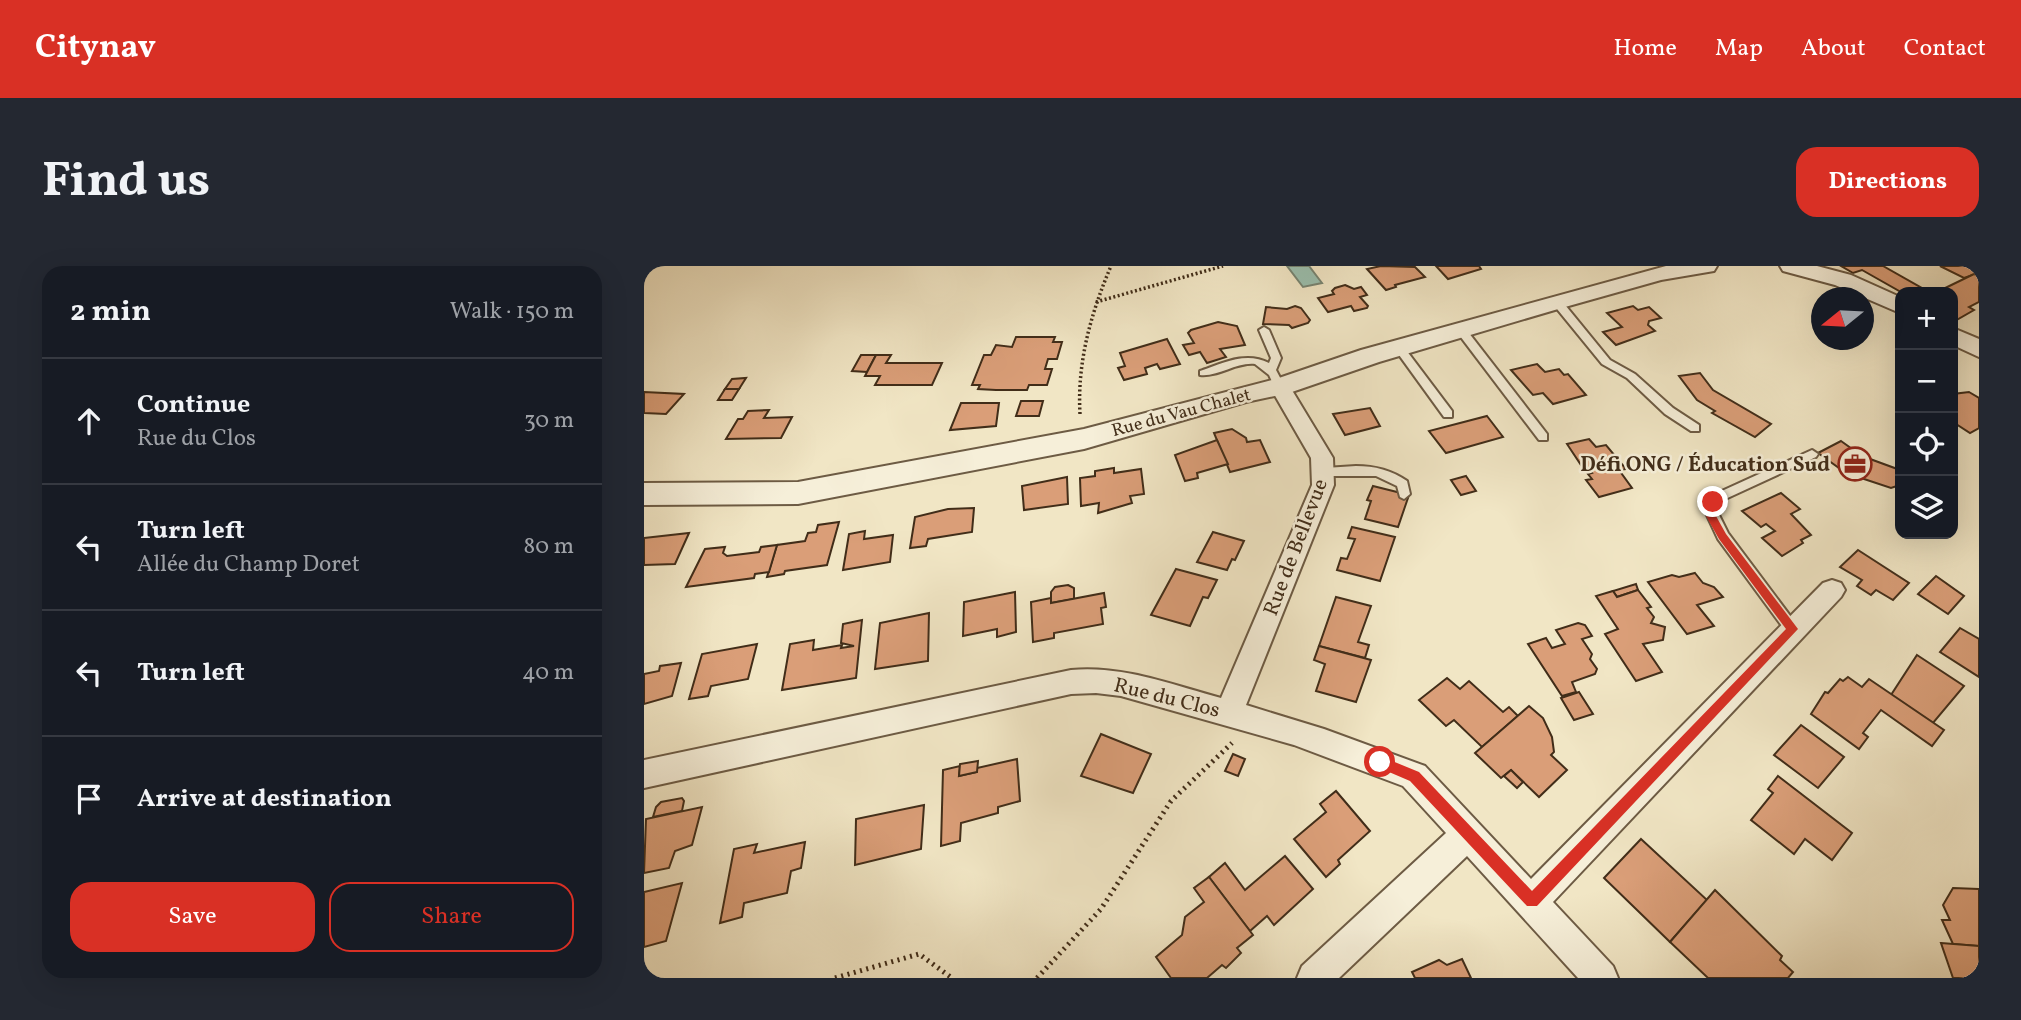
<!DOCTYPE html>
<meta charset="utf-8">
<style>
body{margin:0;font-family:Vollkorn,serif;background:#242831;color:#f1f3f6}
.controls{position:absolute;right:21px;top:21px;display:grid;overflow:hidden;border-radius:14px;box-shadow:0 7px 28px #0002}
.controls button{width:63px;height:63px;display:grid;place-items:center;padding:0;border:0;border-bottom:2px solid #363941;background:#171b24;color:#f1f3f6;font:35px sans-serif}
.compass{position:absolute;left:1167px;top:21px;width:63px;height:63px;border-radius:50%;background:#171b24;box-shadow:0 7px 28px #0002;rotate:252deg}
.stop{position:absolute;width:21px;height:21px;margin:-16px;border:5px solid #d93025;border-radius:50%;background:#fff}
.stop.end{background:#d93025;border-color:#fff;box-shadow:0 2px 7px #0008}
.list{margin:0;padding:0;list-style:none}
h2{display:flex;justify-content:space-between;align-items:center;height:91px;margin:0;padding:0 28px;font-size:30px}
h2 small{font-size:23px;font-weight:400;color:#9ea1a6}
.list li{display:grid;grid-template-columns:46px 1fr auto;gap:21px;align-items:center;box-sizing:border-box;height:126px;padding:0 28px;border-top:2px solid #363941}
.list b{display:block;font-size:26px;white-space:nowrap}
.list p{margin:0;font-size:23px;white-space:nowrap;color:#9ea1a6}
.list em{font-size:23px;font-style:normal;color:#9ea1a6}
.actions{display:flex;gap:14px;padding:21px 28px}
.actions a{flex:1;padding:16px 0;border:2px solid #d93025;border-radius:21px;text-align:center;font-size:24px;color:#d93025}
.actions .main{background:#d93025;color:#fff}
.icon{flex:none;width:38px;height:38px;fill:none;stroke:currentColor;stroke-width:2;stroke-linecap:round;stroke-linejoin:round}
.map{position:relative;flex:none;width:1335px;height:712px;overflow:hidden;border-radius:21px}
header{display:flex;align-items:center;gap:42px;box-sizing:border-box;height:98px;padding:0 35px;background:#d93025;color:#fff}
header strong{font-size:33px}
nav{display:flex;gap:38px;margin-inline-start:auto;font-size:24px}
.intro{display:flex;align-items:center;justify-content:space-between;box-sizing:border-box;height:168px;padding:0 42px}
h1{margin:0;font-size:49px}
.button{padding:18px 32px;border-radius:21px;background:#d93025;color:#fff;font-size:24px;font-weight:700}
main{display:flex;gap:42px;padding:0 42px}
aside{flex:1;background:#171b24;border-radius:21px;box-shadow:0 7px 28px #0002}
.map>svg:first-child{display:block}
.water{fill:#9bc0af;stroke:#778573;stroke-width:2}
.building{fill:#da9e78;stroke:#412d19;stroke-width:2}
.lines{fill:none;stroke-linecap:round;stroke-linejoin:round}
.service-casing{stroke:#6d5b44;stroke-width:4}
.minor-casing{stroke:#6d5b44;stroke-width:4}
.tertiary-casing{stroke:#6d5b44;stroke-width:4}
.path-far1{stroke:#412d19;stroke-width:3.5;stroke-dasharray:2 2.5;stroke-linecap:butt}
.path{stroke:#412d19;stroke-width:5;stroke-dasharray:2 4.5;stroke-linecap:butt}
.service{fill:#f6efd9;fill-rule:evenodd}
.minor{fill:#f6efd9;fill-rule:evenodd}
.tertiary{fill:#f6efd9;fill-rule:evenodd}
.route{fill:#d93025}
.labels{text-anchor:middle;stroke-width:5;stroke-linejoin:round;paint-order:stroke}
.far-street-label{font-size:18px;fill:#412d19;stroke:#f6efd9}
.poi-label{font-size:21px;font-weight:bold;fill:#412d19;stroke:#f6efd9;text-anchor:end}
.street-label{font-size:21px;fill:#412d19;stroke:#f6efd9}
</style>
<header>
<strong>Citynav</strong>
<nav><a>Home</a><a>Map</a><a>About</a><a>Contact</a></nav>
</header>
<div class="intro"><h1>Find us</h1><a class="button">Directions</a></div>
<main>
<aside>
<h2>2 min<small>Walk · 150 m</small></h2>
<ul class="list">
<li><svg class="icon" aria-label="ahead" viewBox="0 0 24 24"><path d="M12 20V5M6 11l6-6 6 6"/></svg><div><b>Continue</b><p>Rue du Clos</p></div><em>30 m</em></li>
<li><svg class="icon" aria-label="left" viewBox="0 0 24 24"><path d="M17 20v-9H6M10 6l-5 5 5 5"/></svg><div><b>Turn left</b><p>Allée du Champ Doret</p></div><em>80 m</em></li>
<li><svg class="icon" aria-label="left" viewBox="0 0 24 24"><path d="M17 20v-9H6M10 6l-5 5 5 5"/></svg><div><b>Turn left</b></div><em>40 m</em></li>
<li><svg class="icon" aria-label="arrive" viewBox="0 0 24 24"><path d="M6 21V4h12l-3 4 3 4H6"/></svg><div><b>Arrive at destination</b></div></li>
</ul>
<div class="actions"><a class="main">Save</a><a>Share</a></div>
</aside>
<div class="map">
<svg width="1335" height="712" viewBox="0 0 1335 712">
<rect width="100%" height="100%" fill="#f1e6c5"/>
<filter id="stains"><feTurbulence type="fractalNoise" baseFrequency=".00286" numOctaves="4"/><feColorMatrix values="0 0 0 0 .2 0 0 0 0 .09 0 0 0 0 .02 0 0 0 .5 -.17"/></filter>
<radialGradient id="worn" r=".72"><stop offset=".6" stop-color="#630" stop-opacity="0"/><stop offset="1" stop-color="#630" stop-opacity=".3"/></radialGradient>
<path class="water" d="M643 0H665L678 17 659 21Z"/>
<g class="building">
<path d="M737 0 771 1 781 11 751 19 752 21 742 24 723 3Z"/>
<path d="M792 0H835L837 3 804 13Z"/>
<path d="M1197 0H1239L1276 21 1265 26H1257L1218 4 1209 7Z"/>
<path d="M1296 0H1330L1335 2V7L1320 12Z"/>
<path d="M1330 8 1335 11V36L1325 41 1330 44 1309 56V26H1293Z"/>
<path d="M701 19 710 23 717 21 723 29 716 31 724 40 723 42 710 45 707 40 684 46 674 32 690 28 688 25 691 22Z"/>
<path d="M651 40 657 42 666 54 664 57 648 62 645 59 619 58 622 41 643 43Z"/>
<path d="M989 40 994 44 1005 41 1017 52 1005 55 1004 59 1011 65 972 79 959 66 978 61 963 47Z"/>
<path d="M574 56 593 60 601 79 576 83 582 91 563 97 556 86 545 89 539 79 550 77 544 67 547 64Z"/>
<path d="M372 71H411L409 76H418L413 93H404L401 103H408L403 119H385L383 124H352L334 123 336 119H328L340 89H347L352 79 368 81Z"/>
<path d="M523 73 536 98 516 103 513 98 501 102 503 108 480 114 474 102 481 100 476 87Z"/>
<path d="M217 89H232L223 106 208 105Z"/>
<path d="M232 89H247L242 97H298L288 119H231L236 110H221Z"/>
<path d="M893 98 901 106 915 103 920 109 924 108 942 129 909 138 899 127 889 129 867 104Z"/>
<path d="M1056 107 1069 124 1127 158 1111 171 1068 147 1071 145 1053 134 1035 110Z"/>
<path d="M102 112 95 123H81L88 113Z"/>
<path d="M81 123H95L88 134H74Z"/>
<path d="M0 126 40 128 22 148 0 147Z"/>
<path d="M1325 126 1335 132V162L1326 167 1309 156V128Z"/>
<path d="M377 135H399L395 150H372Z"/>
<path d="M317 137H355L352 160 306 164Z"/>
<path d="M726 142 736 160 701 169 689 148Z"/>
<path d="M125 144 120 152 148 151 137 172 82 173 94 153H99L104 145Z"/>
<path d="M843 150 859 171 802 187 785 165Z"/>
<path d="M588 163 602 172 603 176 616 174 626 196 586 206 570 167Z"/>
<path d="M945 173 952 181 962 179 982 203 975 204 988 222 955 231 942 214 948 213 944 208 948 207 940 197 937 199 923 178Z"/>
<path d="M573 174 584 198 553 207 554 212 541 215 531 189Z"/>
<path d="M1197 175 1218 190 1256 204 1253 220 1247 222 1202 207 1174 187Z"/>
<path d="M470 202V207L497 203 500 228 486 230 488 237 454 247 455 237 437 240 436 212 451 210V205Z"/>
<path d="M822 210 832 225 817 229 807 214Z"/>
<path d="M423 211 424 238 380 244 378 220Z"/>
<path d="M729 220 765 229 754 261 721 253 727 235 723 234Z"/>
<path d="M1137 227 1156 243 1147 248 1167 269 1157 274 1159 277 1138 290 1118 272 1131 265 1122 258 1117 261 1098 245Z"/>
<path d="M330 242 328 266 284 273 282 280 266 282 271 251 304 243Z"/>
<path d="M195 256 183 299 141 305 140 308 123 311 133 279 161 275 164 267 172 266 174 259Z"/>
<path d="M708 261 751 271 736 315 693 304 697 292 703 293 711 273 704 272Z"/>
<path d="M221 265 220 273 249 269 246 296 199 304 205 268Z"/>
<path d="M569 266 600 275 591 294 588 293 583 304 553 296Z"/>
<path d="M45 267 31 298 0 299V272Z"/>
<path d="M133 279 125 306 111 308 110 312 42 321 61 283 81 281 79 287 83 290 115 286 117 281Z"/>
<path d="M1214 284 1265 317 1249 334 1232 324 1227 329 1213 320 1218 314 1196 301Z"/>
<path d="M532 303 573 314 564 332 559 331 546 360 507 349Z"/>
<path d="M1051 307 1059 317 1070 321 1079 331 1053 339 1070 360 1043 368 1004 316 1028 309 1035 311Z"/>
<path d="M1292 310 1320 330 1304 348 1274 328Z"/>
<path d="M992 318 994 324 973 331 969 325Z"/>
<path d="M424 319 430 322V333L407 337V326L411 321Z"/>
<path d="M994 324 1007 341 1003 342 1010 351 1007 357 1021 361 1019 374 999 378 1018 406 992 415 961 368 974 363 952 330 969 325 973 331Z"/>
<path d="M371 326 372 366 353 371V363L319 370 320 336Z"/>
<path d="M460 327 462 341 457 342 459 358 410 367V372L389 376 387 336 407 332V337Z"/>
<path d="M692 331 727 340 714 376 725 379 721 392 675 380Z"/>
<path d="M285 347 284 395 231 403 236 357Z"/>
<path d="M218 354 212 412 138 424 146 378 170 374 169 384 198 379 197 382 210 380 197 377 199 358Z"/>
<path d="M934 357 941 359 948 370 938 373 948 388 946 393 953 403 951 408 928 416 932 426 918 430 884 378 902 372 908 382 921 378 912 364Z"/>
<path d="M1316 362 1335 373V411L1296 386Z"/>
<path d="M113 378 104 413 67 420 64 430 45 433 58 388Z"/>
<path d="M675 380 727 394 712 436 672 425 681 398 670 394Z"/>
<path d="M1273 389 1320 420 1289 457 1247 429Z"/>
<path d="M37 397 28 430 0 438V408L15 405 16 400Z"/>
<path d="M1204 411 1218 421 1225 413 1300 464 1288 480 1237 444 1219 467 1224 471 1215 483 1167 448 1181 426 1184 427 1196 413 1199 415Z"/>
<path d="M803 412 816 423 825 415 859 446 865 441 874 450 838 481 810 454 802 460 775 434Z"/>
<path d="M935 426 949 448 930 454 917 432Z"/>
<path d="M885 440 899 452 908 471 910 486 907 489 923 504 895 531 867 504 857 512 831 487Z"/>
<path d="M1157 459 1200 491 1174 522 1130 489Z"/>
<path d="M457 468 507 488 489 527 437 510Z"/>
<path d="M589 488 601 493 594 510 581 505Z"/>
<path d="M373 493 376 535 354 541V547L317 557 316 575 297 580 299 504 316 500 315 510 333 506V502Z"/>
<path d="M334 495 333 506 315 510 316 498Z"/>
<path d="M867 504 879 516 873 522 860 510Z"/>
<path d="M1134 510 1208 567 1188 594 1161 573 1150 588 1107 554 1129 527 1124 523Z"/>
<path d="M692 525 726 565 694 594 696 598 682 611 650 573 682 546 676 538Z"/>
<path d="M38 532 40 535 38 545 9 551 12 541 17 536Z"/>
<path d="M280 539 277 583 211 599 212 553Z"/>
<path d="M58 541 48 579 31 585 25 602 0 607 2 553Z"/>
<path d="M997 573 1063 634 1026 676 960 612Z"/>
<path d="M161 576 157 602 147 605 143 627 100 637 98 651 76 657 90 583 113 578 110 587Z"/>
<path d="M641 590 669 623 630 659 623 650 606 665 565 611 581 597 601 624Z"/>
<path d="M565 611 609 669 593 682 597 687 582 702 578 699 563 712H527L512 691 538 669 541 651 560 636 550 622Z"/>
<path d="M38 617 22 675 0 681V626Z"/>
<path d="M1309 622 1335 623V680L1309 678 1298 654H1306L1299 639Z"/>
<path d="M1071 624 1138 690 1136 694 1149 706 1144 712H1064L1026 676Z"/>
<path d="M1297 677 1335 680V712H1309Z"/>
<path d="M818 693 827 712H771L768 706 795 694 803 699Z"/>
</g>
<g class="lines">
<defs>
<g id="service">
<path d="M909 34H917L966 94 991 108 1029 142 1055 159V165H1047L1021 148 983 112 958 98 909 38Z"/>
<path d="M620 61 625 64 637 92 632 104 641 121 640 124H632L625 109 611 98C592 96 575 111 556 109V105C579 97 602 85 625 97L627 92 615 64Z"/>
<path d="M817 61 821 62 903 168V174H895L813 66V62Z"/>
<path d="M755 79 759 80 808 145V151H800L750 82Z"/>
<path d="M1168 184 1174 188 1172 191 1077 235 1072 243 1084 267 1153 359 1155 363 1153 367H1143L1074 273 1060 243 1069 229Z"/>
<path d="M712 200C731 200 747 204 763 215L766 228 760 233 756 231 753 220 732 210H681L675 206 681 202Z"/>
</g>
<path id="minor" d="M636 114 643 116 689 192 690 219 602 439 680 463 781 500 887 613 1179 317 1188 314 1197 317 1201 324 1197 331 909 636 969 700 974 712H934L823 590 695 712H653L658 700 802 567 759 520 650 479 477 430 452 427 427 428 0 522V494L427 404C478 399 529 419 577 432L668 219 667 192 626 121 629 116Z"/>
<g id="tertiary">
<path d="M1022 0H1073L1070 5 1017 14 921 41 735 96 645 127 602 136 440 183 154 238 0 239V217L154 216 440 163 632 113 717 84Z"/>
<path d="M1136 0H1173L1207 9 1256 31V47L1191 19 1139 5Z"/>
<path d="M1309 62 1335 73V91L1309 79Z"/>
</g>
</defs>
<use href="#service" class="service-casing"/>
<use href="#minor" class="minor-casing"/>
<use href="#tertiary" class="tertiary-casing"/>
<g class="path-far1">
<path d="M452 36 579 0"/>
<path d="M436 148C433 96 447 47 467 0"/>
</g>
<g class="path">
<path d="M191 712 275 688 308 712"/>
<path d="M393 712 457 643 527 535 588 477"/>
</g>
<use href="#service" class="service"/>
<use href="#minor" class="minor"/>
<use href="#tertiary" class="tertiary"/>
</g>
<path class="route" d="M1069 232 1074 236 1072 250 1082 268 1154 363 893 640H883L766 515 731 500V492L736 490 775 506 888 625 1142 363 1075 273 1062 250 1064 236Z"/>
<defs>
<symbol id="office-ring" viewBox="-11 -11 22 22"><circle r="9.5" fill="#f6efd9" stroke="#8f2418" stroke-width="1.5"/><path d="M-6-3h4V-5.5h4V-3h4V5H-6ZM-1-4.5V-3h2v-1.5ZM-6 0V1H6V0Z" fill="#8f2418"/></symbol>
</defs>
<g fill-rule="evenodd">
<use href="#office-ring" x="1192" y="179" width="38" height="38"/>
</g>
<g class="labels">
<g class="far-street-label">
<text transform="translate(537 146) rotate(-15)" y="6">Rue du Vau Chalet</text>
</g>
<g class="poi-label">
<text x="1186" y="205">Défi ONG / Éducation Sud</text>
</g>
<g class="street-label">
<text transform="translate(651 281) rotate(-69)" y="7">Rue de Bellevue</text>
<text transform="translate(523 431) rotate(14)" y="7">Rue du Clos</text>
</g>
</g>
<rect width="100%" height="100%" filter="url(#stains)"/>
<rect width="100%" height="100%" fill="url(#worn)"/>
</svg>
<div class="controls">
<button>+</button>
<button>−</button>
<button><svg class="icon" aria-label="locate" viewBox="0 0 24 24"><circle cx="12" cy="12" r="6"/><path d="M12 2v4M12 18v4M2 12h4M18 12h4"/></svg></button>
<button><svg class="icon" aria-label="layers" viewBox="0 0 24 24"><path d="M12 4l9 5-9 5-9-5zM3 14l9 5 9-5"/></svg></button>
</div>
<svg class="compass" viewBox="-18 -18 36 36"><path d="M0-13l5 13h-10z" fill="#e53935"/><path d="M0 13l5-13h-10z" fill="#9ea1a6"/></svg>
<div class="stop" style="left:736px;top:496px"></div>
<div class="stop end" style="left:1069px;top:236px"></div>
</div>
</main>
